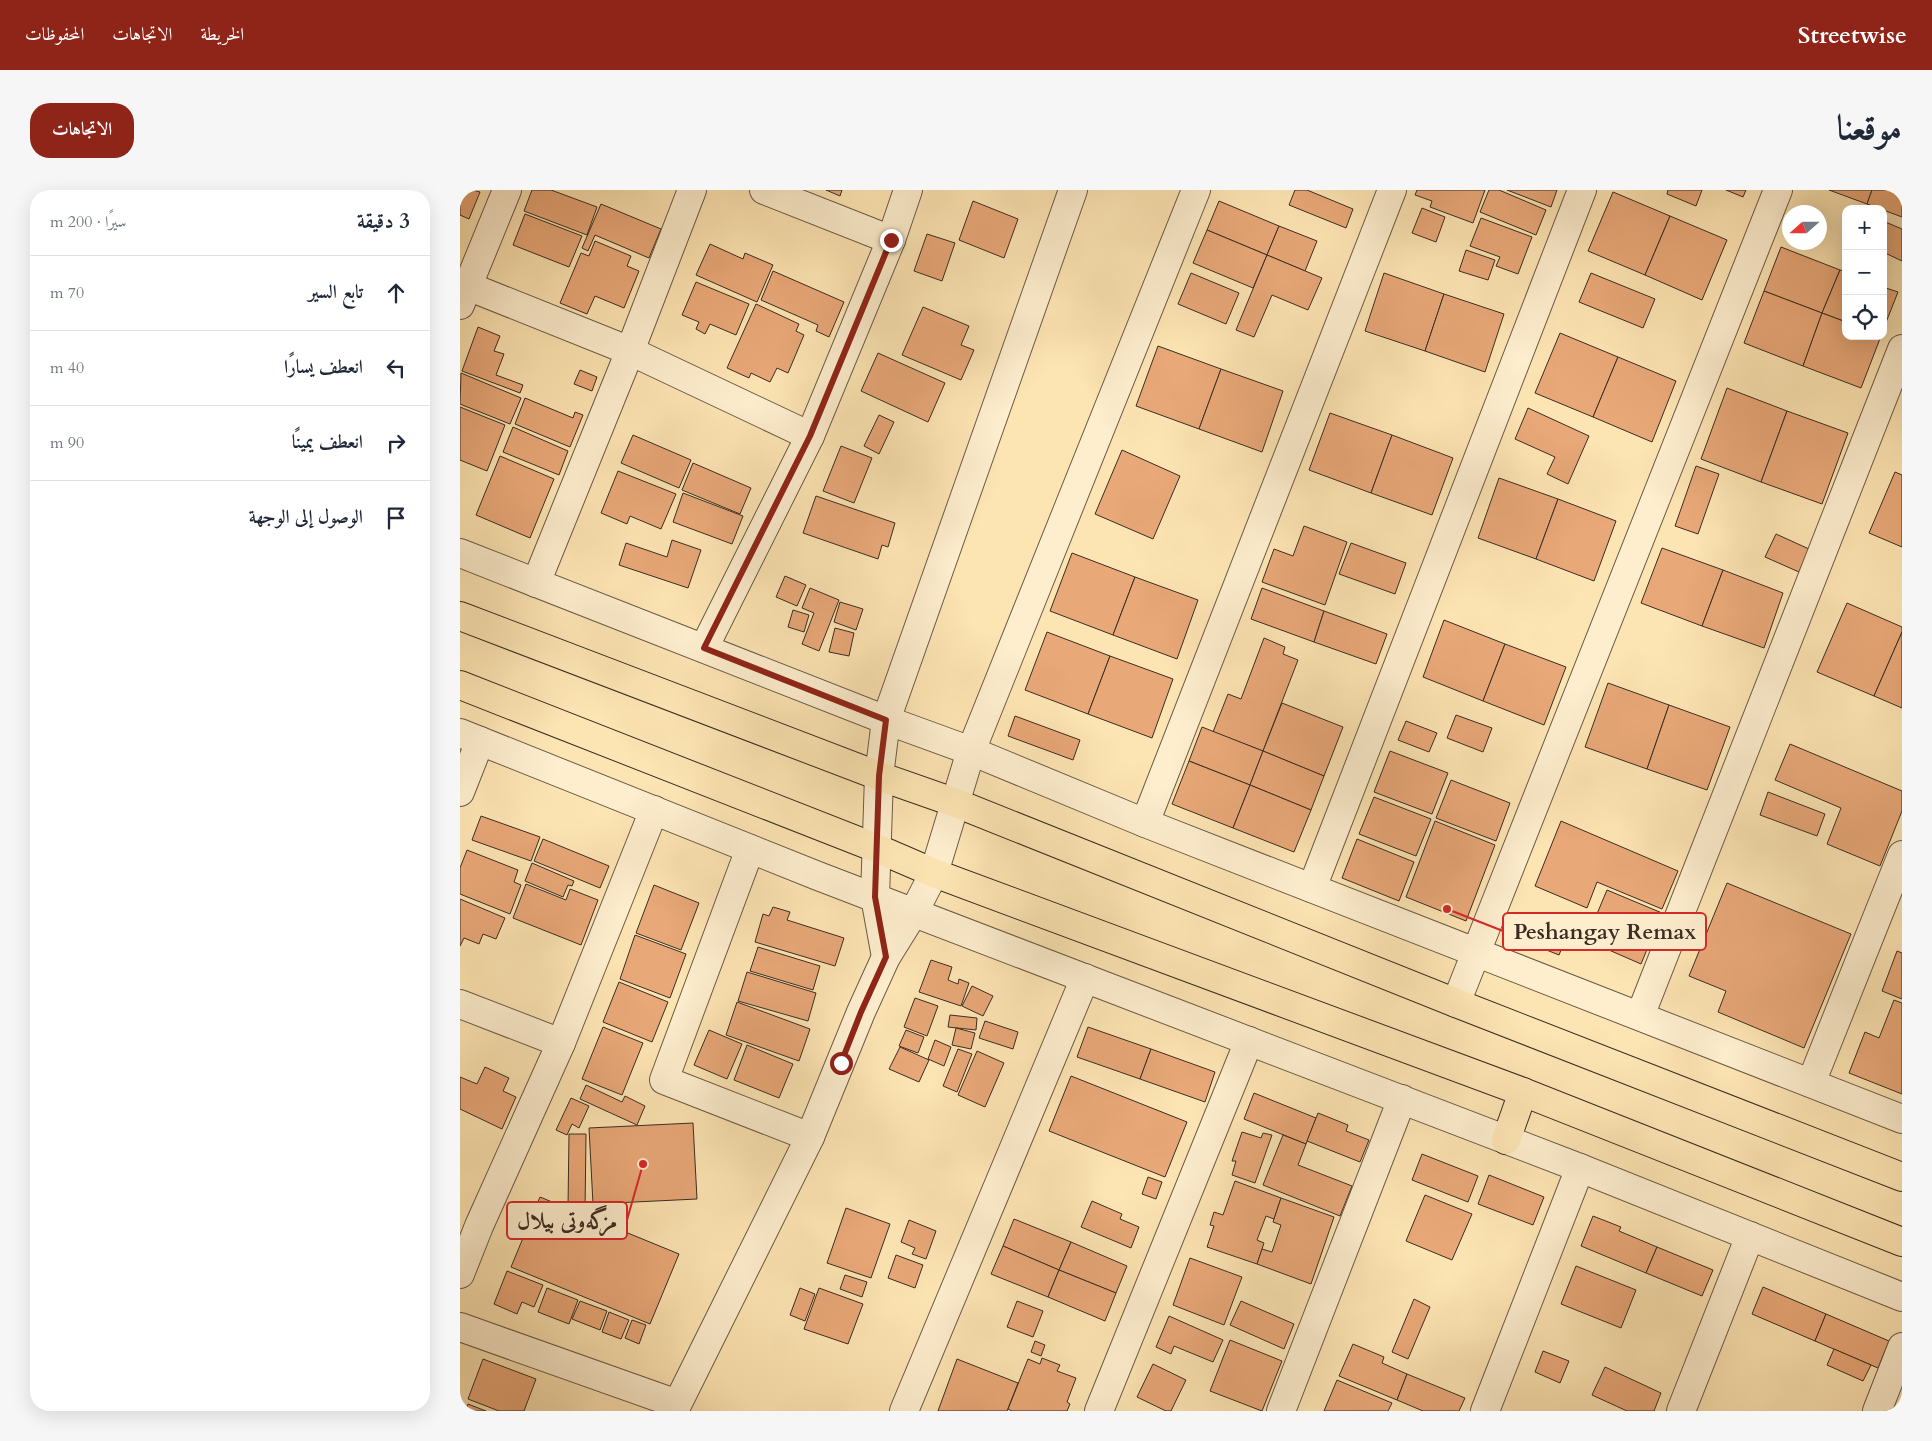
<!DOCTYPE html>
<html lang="ar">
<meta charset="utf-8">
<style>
body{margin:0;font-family:Cardo,Amiri,serif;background:#f6f6f7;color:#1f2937;direction:rtl}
.controls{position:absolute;right:15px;top:15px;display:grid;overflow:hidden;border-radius:10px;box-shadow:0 5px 20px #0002}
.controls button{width:45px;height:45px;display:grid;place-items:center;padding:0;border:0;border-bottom:1px solid #e0e1e3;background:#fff;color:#1f2937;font:25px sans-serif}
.compass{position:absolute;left:1322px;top:15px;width:45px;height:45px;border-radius:50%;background:#fff;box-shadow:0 5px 20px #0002;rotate:249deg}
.stop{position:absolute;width:15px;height:15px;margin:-11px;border:4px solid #8f2418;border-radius:50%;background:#fff}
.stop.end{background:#8f2418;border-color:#fff;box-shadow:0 1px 5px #0008}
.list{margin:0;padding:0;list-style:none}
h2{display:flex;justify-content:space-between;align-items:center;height:65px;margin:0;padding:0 20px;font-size:21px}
h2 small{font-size:16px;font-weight:400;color:#747a83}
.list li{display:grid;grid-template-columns:32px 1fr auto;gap:15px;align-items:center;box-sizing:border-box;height:75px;padding:0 20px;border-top:1px solid #e0e1e3}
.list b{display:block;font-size:19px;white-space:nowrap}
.list em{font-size:16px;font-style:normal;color:#747a83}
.icon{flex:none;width:28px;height:28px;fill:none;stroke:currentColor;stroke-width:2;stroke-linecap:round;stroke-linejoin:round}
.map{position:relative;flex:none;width:1442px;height:1221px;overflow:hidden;direction:ltr;border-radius:20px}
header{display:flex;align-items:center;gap:30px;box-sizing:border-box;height:70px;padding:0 25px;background:#8f2418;color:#fff}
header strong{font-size:24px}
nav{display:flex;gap:28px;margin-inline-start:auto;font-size:18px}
.intro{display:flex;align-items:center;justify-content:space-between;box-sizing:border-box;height:120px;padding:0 30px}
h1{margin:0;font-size:35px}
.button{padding:12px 22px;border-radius:20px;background:#8f2418;color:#fff;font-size:18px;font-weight:700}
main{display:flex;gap:30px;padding:0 30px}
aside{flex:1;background:#fff;border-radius:20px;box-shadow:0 5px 20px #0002}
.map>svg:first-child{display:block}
.building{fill:#e9a878;stroke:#392d23}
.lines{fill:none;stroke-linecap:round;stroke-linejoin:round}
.minor-casing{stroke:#6a5b47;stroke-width:30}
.major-casing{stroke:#392d23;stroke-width:30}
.minor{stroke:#feeece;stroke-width:28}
.major{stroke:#fde5b3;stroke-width:28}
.route{stroke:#8f2418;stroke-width:6}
.leader{fill:none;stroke:#d62828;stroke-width:2}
.callout-dot{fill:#d62828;stroke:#feeece;stroke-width:2}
.callout{fill:#feeece;stroke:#d62828;stroke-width:2}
.callout-label{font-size:22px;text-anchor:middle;font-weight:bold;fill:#392d23}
</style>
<header>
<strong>Streetwise</strong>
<nav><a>الخريطة</a><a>الاتجاهات</a><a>المحفوظات</a></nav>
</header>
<div class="intro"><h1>موقعنا</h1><a class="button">الاتجاهات</a></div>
<main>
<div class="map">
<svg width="1442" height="1221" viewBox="0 0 1442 1221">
<rect width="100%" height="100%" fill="#fde5b3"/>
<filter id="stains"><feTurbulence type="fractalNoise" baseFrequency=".004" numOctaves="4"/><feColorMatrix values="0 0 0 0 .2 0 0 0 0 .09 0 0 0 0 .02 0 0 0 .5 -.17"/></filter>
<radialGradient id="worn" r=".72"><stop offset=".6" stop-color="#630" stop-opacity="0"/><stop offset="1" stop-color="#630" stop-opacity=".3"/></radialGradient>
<g class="building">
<path d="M0 0H13L20 2 9 29 0 25Z"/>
<path d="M72 0H91L137 17 127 45 64 21Z"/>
<path d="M366 0H382L380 6Z"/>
<path d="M835 0H847L893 19 886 38 829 15Z"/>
<path d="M957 0H1025L1013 33 970 17 972 11 955 5Z"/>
<path d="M1029 0H1039L1086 20 1076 45 1020 22Z"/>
<path d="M1047 0H1097L1091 17Z"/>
<path d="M1208 0H1242L1236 16 1207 4Z"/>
<path d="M1266 0H1286L1283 7Z"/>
<path d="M1369 0H1412L1407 14Z"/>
<path d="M1412 0H1442V27L1407 14Z"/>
<path d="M1153 2 1210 26 1185 85 1128 61Z"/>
<path d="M513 11 558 29 544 68 499 50Z"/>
<path d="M759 11 819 36 807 65 747 40Z"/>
<path d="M141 14 201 39 189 68 135 45 128 61 122 58Z"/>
<path d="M962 18 985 27 976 52 952 43Z"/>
<path d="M65 24 122 46 109 77 53 55Z"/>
<path d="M1210 26 1267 50 1242 110 1185 85Z"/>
<path d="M1021 28 1072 47 1058 84 1036 76 1040 67 1010 56Z"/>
<path d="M1423 31 1442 39V71L1423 62Z"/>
<path d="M819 36 857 51 845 81 807 65Z"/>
<path d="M747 40 807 65 793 98 733 73Z"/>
<path d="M467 44 495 53 482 91 454 81Z"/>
<path d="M135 51 171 66 167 76 179 81 164 118 135 106 127 124 100 113 121 63 129 66Z"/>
<path d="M250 54 283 69 285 63 313 75 297 112 236 85Z"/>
<path d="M1321 57 1380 80 1362 123 1304 101Z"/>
<path d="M1006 60 1035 70 1028 90 999 81Z"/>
<path d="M807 65 862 88 848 120 812 105 794 147 776 140Z"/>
<path d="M1380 80 1386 82V132L1362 123Z"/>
<path d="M313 81 384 112 369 147 356 141 358 135 301 110Z"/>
<path d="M731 83 779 103 766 134 718 114Z"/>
<path d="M924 83 984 104 965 161 905 141Z"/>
<path d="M1131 83 1195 109 1183 138 1119 112Z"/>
<path d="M236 92 289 114 276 145 250 134 245 144 236 139 239 132 222 125Z"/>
<path d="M1423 97 1438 102 1423 140Z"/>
<path d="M1304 101 1362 123 1343 176 1284 153Z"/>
<path d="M984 104 1044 124 1025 182 965 161Z"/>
<path d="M296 114 339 134 336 141 344 145 328 183 317 178 310 192 291 183 289 188 267 178Z"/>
<path d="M463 117 509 136 501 155 514 160 501 190 442 165Z"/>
<path d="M1362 123 1386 132V146H1421L1401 198 1343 176Z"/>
<path d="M18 137 40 146 34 161 44 164 36 185 63 195 60 203 2 181Z"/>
<path d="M1100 143 1158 167 1133 227 1075 203Z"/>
<path d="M698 156 761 179 739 239 676 216Z"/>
<path d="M418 163 485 193 468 232 401 201Z"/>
<path d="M1158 167 1216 191 1192 252 1133 227Z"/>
<path d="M761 179 823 201 802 262 739 239Z"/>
<path d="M120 180 137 187 132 201 114 194Z"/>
<path d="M1 183 61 208 50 234 0 214Z"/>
<path d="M1267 198 1327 221 1301 292 1241 269Z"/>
<path d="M65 208 113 228 115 222 123 225 110 257 55 234Z"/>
<path d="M0 217 45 235 27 281 0 270Z"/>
<path d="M1068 218 1129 246 1108 294 1087 284 1095 267 1055 249Z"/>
<path d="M1327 221 1388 243 1362 314 1301 292Z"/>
<path d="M870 223 932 245 911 303 849 280Z"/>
<path d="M419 225 434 232 419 264 404 256Z"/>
<path d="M53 237 108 261 99 285 43 262Z"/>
<path d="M173 245 231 270 219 298 161 273Z"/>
<path d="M932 245 993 268 972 325 911 303Z"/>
<path d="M381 256 412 268 394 313 363 301Z"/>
<path d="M662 260 720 286 693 349 635 324Z"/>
<path d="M40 266 94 289 70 348 16 325Z"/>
<path d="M233 273 291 298 280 324 222 300Z"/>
<path d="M1236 276 1259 284 1238 344 1215 336Z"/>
<path d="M158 281 216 304 201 339 170 326 167 334 141 323Z"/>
<path d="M1435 282 1442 285V357L1409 343Z"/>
<path d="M1039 288 1098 309 1076 369 1018 348Z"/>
<path d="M223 303 283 326 272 354 213 332Z"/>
<path d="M356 306 435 333 428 357 422 355 418 369 343 343Z"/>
<path d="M1098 309 1156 331 1134 391 1076 369Z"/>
<path d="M844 336 887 352 865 415 802 392 814 359 833 366Z"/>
<path d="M1316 344 1349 359 1339 382 1305 367Z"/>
<path d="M212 350 241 360 228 398 159 375 166 353 207 367Z"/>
<path d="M891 353 946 373 935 404 879 384Z"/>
<path d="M1202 358 1263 380 1242 436 1181 413Z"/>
<path d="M612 363 675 387 653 445 590 421Z"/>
<path d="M1263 380 1323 403 1304 458 1242 436Z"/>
<path d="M325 386 346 395 337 416 316 407Z"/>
<path d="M675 387 738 410 717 469 653 445Z"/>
<path d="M350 398 379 410 359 461 342 454 354 423 342 418Z"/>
<path d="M802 398 864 421 854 452 791 429Z"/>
<path d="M380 412 403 419 396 440 374 432Z"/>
<path d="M1387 413 1442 437V442L1414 506 1357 482Z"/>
<path d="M333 420 349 425 344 442 328 437Z"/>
<path d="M864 421 927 444 916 474 854 452Z"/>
<path d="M984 430 1045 454 1023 511 963 487Z"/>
<path d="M375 438 394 443 389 466 369 462Z"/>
<path d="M587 442 650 466 628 524 565 500Z"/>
<path d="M1442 442V518L1414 506Z"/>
<path d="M804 448 825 457 823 464 838 470 803 561 753 542 768 504 781 509Z"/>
<path d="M1045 454 1106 477 1084 535 1023 511Z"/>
<path d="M650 466 713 489 692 548 628 524Z"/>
<path d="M1148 493 1209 515 1187 579 1125 557Z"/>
<path d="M822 513 883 537 864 586 803 561Z"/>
<path d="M1209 515 1270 537 1247 600 1187 579Z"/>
<path d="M996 525 1032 538 1023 562 987 548Z"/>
<path d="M555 526 620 550 613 570 548 546Z"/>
<path d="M946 531 977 543 969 562 938 550Z"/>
<path d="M742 537 803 561 790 595 729 571Z"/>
<path d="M1330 554 1442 601V621L1420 676 1367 654 1381 618 1315 590Z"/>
<path d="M803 561 864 586 851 620 790 595Z"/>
<path d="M930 561 988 583 972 624 914 602Z"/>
<path d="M729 571 790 595 773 638 712 614Z"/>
<path d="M991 590 1050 613 1036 651 976 628Z"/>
<path d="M790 595 851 620 834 662 773 638Z"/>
<path d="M1308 602 1365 624 1357 646 1300 625Z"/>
<path d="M914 607 971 629 956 666 899 644Z"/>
<path d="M21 626 80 647 71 671 12 650Z"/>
<path d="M975 631 1035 655 1006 731 946 707Z"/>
<path d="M1101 631 1218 681 1202 719 1137 692 1127 718 1075 696Z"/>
<path d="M83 649 149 676 140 698 74 671Z"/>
<path d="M897 649 954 672 939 711 882 688Z"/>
<path d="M7 660 58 680 54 692 61 695 50 724 0 704V678Z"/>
<path d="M72 673 114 691 112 696 108 695 103 707 65 691Z"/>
<path d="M1267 693 1391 744 1344 858 1258 822 1266 801 1229 786Z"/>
<path d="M66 694 106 710 110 699 138 710 121 755 53 728Z"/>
<path d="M194 695 239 713 221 760 176 743Z"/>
<path d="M1147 700 1202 723 1181 774 1126 750Z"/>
<path d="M0 709 45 728 36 749 23 744 19 754 4 748 0 756Z"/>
<path d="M313 717 330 722 327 730 384 748 375 776 295 752 303 724 309 726Z"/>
<path d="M1063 724 1108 743 1099 765 1054 747Z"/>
<path d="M175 745 226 764 210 808 160 789Z"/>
<path d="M298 757 360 776 353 800 290 781Z"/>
<path d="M1437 761 1442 763V809L1422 801Z"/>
<path d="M471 770 492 777 488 790 498 794 499 789 509 793 501 816 459 802Z"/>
<path d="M287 782 356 803 348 831 278 811Z"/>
<path d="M159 792 208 812 192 852 143 832Z"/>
<path d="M512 796 533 806 523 826 502 816Z"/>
<path d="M455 808 478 816 467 846 444 837Z"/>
<path d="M1434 810 1442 813V904L1389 883 1405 842 1419 848Z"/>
<path d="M277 812 350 839 339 871 266 845Z"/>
<path d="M490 825 517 828 516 840 488 837Z"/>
<path d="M525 831 558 842 553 859 519 848Z"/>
<path d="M143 837 183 853 162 905 122 889Z"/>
<path d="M628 837 691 859 680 889 617 867Z"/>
<path d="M496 838 515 843 511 859 492 855Z"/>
<path d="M249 840 282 854 267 889 234 875Z"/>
<path d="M446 840 464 847 458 863 439 856Z"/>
<path d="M475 850 491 857 484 876 468 869Z"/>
<path d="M287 855 333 874 319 908 274 890Z"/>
<path d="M440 857 469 870 459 892 429 879Z"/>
<path d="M498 859 512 864 497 902 483 896Z"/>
<path d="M691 859 755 882 745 912 680 889Z"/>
<path d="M517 861 544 873 525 917 498 905Z"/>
<path d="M25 877 49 888 43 901 56 907 42 939 0 919V887L17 894Z"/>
<path d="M611 886 727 932 705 987 589 941Z"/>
<path d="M126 895 162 912 165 906 185 916 177 935 120 909Z"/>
<path d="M794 903 856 928 846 954 784 929Z"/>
<path d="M111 908 129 916 119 938 112 934 107 945 96 940Z"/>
<path d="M858 923 888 935 886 941 909 950 900 972 847 951Z"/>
<path d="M233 933 237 1009 133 1014 129 938Z"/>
<path d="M782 942 801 948 803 943 812 945 795 993 772 985 776 971H772Z"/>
<path d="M109 944H126L125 1022 108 1017Z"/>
<path d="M823 945 846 954 838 975 892 996 880 1026 803 995Z"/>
<path d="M962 964 1018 986 1008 1012 952 990Z"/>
<path d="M1029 985 1084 1007 1073 1035 1018 1014Z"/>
<path d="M688 987 702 992 696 1009 682 1004Z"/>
<path d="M775 991 821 1008 814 1029 806 1026 797 1050 804 1053 797 1074 747 1057 754 1036 750 1035 754 1022 763 1025Z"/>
<path d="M965 1005 1012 1024 992 1070 946 1051Z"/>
<path d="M80 1007 219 1064 190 1134 51 1077Z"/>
<path d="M821 1008 874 1027 851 1094 797 1074 802 1059 812 1062 821 1035 813 1032Z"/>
<path d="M632 1011 662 1024 660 1029 679 1037 671 1058 621 1037Z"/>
<path d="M386 1018 430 1034 411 1088 367 1073Z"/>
<path d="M1133 1026 1161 1037 1159 1041 1197 1057 1186 1083 1121 1056Z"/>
<path d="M554 1029 611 1052 599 1080 543 1056Z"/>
<path d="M449 1030 476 1041 466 1069 452 1064 455 1058 441 1052Z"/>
<path d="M611 1052 667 1076 656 1103 599 1080Z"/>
<path d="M543 1056 599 1080 588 1107 531 1084Z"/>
<path d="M1197 1057 1253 1080 1242 1106 1186 1083Z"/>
<path d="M436 1065 463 1075 455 1098 428 1088Z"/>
<path d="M730 1068 782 1087 764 1135 713 1115Z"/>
<path d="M1116 1076 1176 1100 1161 1138 1101 1114Z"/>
<path d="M599 1080 656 1103 645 1131 588 1107Z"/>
<path d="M47 1081 83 1095 74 1117 62 1112 57 1124 34 1114Z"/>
<path d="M385 1085 407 1092 402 1107 380 1099Z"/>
<path d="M1303 1097 1366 1124 1355 1151 1292 1124Z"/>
<path d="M87 1098 118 1110 109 1134 78 1122Z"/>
<path d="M340 1098 355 1104 345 1131 330 1125Z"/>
<path d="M359 1098 403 1114 388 1154 344 1139Z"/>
<path d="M954 1109 970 1117 948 1169 932 1162Z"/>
<path d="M120 1111 147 1121 140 1140 112 1129Z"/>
<path d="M557 1111 583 1121 573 1147 547 1137Z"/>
<path d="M781 1111 834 1134 824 1159 770 1135Z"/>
<path d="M149 1122 169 1130 161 1149 142 1142Z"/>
<path d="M1366 1124 1429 1151 1418 1178 1355 1151Z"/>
<path d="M709 1126 763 1150 753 1172 714 1156 711 1164 696 1157Z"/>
<path d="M172 1130 186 1135 179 1154 165 1148Z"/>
<path d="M770 1150 822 1171 802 1221 750 1201Z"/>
<path d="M575 1151 585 1155 581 1166 571 1162Z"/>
<path d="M893 1154 924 1167 922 1173 947 1184 937 1210 879 1186Z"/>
<path d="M1374 1159 1411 1175 1403 1191 1367 1175Z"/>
<path d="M1083 1161 1109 1171 1100 1193 1075 1182Z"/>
<path d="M582 1168 600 1175 597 1181 616 1188 607 1212 610 1214 607 1221H552L548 1219 568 1169 580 1174Z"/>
<path d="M23 1169 76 1189 64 1221H39L8 1209Z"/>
<path d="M497 1169 558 1193 547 1221H478Z"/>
<path d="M693 1174 726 1190 711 1221H706L677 1207Z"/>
<path d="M1145 1177 1201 1203 1194 1221H1167L1132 1205Z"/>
<path d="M947 1184 1005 1208 999 1221H963L937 1210Z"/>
<path d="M877 1190 932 1213 928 1221H864Z"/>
<path d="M8 1214 26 1221H5Z"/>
</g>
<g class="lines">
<defs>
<g id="minor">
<path d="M304 0 431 50"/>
<path d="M0 93 170 161 350 246"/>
<path d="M0 115 47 0"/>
<path d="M0 363 426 530 511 561 685 633 1442 929"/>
<path d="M76 393 170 161 232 0"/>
<path d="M244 458 350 246 431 50 448 0"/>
<path d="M0 543 358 686 1120 978 1442 1107"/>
<path d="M0 602 20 551"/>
<path d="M685 633 932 0"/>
<path d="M290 659 204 890 350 947"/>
<path d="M852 698 1122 0"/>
<path d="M426 767 415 707 419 586 426 530 613 0"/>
<path d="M996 813 1318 0"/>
<path d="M0 814 101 853"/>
<path d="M1180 826 1442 159"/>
<path d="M1351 893 1442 665"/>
<path d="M0 1084 19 1036 101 853 194 620"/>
<path d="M0 1137 217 1214"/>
<path d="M214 1221 350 947 401 822 426 767 454 722 474 683 511 561 736 0"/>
<path d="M444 1221 625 788"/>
<path d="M639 1221 789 851"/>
<path d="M821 1221 942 909"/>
<path d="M1025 1221 1120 978"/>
<path d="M1221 1221 1290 1046"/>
<path d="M1417 1221 1442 1157"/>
</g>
<g id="major">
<path d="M0 426 419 586 496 613 996 813 1442 987"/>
<path d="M0 495 416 658 474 683 1063 902 1442 1052"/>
<path d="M1046 950 1063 902"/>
</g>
</defs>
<use href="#minor" class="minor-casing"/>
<use href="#major" class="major-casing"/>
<use href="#minor" class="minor"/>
<use href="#major" class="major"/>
</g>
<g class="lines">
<path class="route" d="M381 873 401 822 426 767 415 707 419 586 426 530 244 458 350 246 431 50"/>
</g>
<path class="leader" d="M987 719L1043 741M183 974L167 1030"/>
<g class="callout-dot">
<circle cx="987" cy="719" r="5"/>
<circle cx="183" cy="974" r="5"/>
</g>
<g class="callout">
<rect x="1043" y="723" width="203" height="37" rx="5"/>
<rect x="47" y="1012" width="120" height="37" rx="5"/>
</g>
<g class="callout-label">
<text x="1145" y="749">Peshangay Remax</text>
<text x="107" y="1038">مزگەوتی بیلال</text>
</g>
<rect width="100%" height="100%" filter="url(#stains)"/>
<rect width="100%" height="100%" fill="url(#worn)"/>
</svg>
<div class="controls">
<button>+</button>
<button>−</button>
<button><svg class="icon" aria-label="locate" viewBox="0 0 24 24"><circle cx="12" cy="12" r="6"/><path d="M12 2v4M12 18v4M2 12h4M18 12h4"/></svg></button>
</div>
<svg class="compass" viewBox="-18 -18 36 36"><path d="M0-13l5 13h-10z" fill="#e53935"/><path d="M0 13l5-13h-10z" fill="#747a83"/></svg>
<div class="stop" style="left:381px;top:873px"></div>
<div class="stop end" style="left:431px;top:50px"></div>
</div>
<aside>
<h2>3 دقيقة<small>سيرًا · 200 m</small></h2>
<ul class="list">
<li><svg class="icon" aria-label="ahead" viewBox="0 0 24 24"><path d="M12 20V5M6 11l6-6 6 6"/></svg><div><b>تابع السير</b></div><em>70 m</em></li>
<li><svg class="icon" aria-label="left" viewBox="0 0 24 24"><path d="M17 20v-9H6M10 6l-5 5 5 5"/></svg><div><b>انعطف يسارًا</b></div><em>40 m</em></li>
<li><svg class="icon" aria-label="right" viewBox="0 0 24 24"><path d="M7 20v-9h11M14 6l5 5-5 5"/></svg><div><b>انعطف يمينًا</b></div><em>90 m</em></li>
<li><svg class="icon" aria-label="arrive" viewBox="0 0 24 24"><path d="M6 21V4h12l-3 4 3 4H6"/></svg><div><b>الوصول إلى الوجهة</b></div></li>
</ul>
</aside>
</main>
